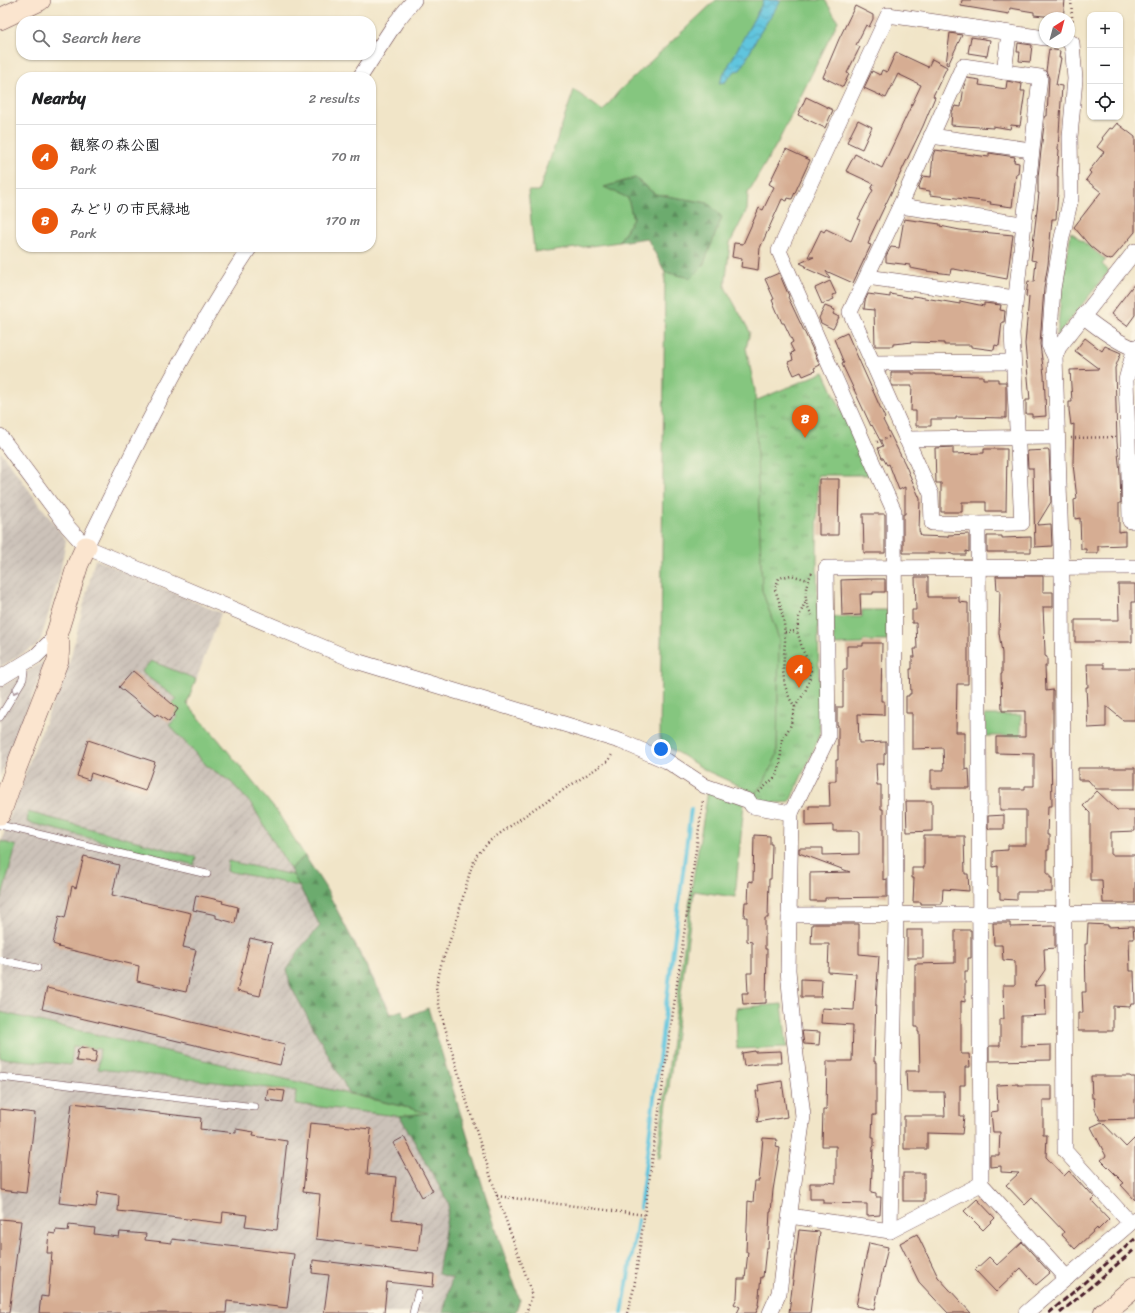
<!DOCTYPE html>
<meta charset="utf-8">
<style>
body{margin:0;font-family:Sriracha,"Klee One",sans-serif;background:#f2f2f2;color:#202124}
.controls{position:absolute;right:12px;top:12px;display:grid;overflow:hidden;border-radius:8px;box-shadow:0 1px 3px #0004}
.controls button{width:36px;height:36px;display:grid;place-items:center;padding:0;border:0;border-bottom:1px solid #e0e0e0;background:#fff;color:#202124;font:20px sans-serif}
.compass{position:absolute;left:1039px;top:12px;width:36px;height:36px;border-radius:50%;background:#fff;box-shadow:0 1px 3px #0004;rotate:36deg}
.you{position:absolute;left:661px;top:749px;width:14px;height:14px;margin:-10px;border:3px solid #fff;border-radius:50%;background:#1a73e8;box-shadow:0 0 0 6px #1a73e833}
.badge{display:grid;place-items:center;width:26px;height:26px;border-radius:50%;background:#ea580c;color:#fff;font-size:13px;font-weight:700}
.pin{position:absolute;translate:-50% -33px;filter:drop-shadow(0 1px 2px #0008)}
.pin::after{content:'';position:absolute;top:21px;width:14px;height:12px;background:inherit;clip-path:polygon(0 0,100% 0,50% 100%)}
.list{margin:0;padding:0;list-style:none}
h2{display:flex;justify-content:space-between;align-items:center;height:52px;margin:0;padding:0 16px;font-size:17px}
h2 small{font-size:13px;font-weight:400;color:#757577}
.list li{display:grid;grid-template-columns:26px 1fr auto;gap:12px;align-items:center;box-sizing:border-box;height:64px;padding:0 16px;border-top:1px solid #e0e0e0}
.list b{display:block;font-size:15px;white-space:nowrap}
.list p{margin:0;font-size:13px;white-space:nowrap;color:#757577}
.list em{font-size:13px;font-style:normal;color:#757577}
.icon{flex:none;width:22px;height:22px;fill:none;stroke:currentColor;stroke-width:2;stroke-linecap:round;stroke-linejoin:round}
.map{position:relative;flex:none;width:1135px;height:1313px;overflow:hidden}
.search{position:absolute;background:#fff;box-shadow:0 1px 3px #0004;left:16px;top:16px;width:360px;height:44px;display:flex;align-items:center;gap:10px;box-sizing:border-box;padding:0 14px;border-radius:16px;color:#757577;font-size:15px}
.panel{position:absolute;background:#fff;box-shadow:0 1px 3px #0004;left:16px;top:72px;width:360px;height:180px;border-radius:16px}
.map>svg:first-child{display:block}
.industrial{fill:url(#industrial-furrows)}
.green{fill:#85c67f;stroke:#687255}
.forest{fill:url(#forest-firs);stroke:#5b654c}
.park{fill:url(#park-tufts);stroke:#687255}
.water{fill:url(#water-waves);stroke:#567284}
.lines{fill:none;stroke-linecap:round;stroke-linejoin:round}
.stream{stroke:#61c5de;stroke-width:4}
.building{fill:#d6ad93}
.lane-casing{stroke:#633d43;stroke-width:8}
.street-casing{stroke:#633d43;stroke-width:16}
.secondary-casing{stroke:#633d43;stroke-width:22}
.path{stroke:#633d43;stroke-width:2.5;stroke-dasharray:1 3;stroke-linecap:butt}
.lane{stroke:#fff;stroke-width:7}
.street{stroke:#fff;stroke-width:15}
.secondary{stroke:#fbe5cf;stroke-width:21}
.rail{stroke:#4a1f2b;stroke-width:3;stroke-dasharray:6 3;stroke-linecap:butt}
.oneway{stroke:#ae9aa0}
</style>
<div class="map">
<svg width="1135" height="1313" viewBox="0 0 1135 1313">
<defs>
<pattern id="industrial-furrows" width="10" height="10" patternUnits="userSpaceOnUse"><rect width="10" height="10" fill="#ccc2b9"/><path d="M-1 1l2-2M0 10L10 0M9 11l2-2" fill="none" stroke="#b1a69f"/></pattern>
<pattern id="forest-firs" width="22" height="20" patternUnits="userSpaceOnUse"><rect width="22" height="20" fill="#6cab6e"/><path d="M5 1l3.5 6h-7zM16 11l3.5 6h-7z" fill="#5b8b5b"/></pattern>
<pattern id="park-tufts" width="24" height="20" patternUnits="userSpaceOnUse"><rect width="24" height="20" fill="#85c67f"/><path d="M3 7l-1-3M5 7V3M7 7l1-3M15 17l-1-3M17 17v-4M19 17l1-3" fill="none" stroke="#6fa068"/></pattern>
<pattern id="water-waves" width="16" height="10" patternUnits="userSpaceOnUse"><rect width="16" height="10" fill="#61c5de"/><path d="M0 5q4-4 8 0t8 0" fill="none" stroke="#529fb4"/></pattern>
</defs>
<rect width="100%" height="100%" fill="#fcf5e5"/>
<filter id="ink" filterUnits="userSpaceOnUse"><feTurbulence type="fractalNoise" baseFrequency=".025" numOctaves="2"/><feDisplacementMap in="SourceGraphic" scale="8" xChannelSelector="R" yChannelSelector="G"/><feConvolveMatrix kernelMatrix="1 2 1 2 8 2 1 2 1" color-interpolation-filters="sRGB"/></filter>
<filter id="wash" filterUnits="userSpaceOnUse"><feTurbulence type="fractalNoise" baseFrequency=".012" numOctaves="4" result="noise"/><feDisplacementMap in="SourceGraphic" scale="16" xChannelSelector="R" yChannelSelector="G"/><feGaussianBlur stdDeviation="0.9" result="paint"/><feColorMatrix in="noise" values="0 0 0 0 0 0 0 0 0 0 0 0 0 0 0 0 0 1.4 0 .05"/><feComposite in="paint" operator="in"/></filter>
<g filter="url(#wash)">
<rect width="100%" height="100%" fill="#f1e5c8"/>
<g class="industrial">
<path d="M0 451 66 540 59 578 41 639 37 645 0 667Z"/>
<path d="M95 559 221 613 187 704 217 738 278 813 325 887 363 958 389 1007 430 1113 520 1300 515 1313H0V844L31 757 70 660Z"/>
<path d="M43 662 45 664 0 777V688Z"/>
</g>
<g class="green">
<path d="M716 0H825L838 21 778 142 748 193 747 210 730 243 725 287 750 332 746 348 755 390 762 590 779 639 777 755 763 784 755 793 707 771 660 742 665 272 691 278 708 203 655 194 635 178 605 187 628 198 633 219 619 242 547 252 534 251 528 191H539L574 90 603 111 619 91Z"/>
<path d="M1071 232 1106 260 1102 264 1109 271 1057 336 1061 296Z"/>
<path d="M862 610H887V641H863L862 644 834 645 833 617H862Z"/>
<path d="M151 661 196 679 187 704 217 738 278 813 305 856 290 869 252 805 231 782 207 766 169 725 178 717 169 708 177 699 141 672Z"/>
<rect x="985" y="715" width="36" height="21"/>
<path d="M708 791 744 804 735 897 694 891 660 1158H657L691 891Z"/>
<path d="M28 812 196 857 194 865 27 822Z"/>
<path d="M1 841 16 846 0 903V844Z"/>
<path d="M228 861 293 875 300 887 286 883 227 871Z"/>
<path d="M782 1004 787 1047 737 1049 736 1008Z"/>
<path d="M0 1012 430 1113 397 1116 295 1104 296 1091 98 1069 100 1049 73 1046 71 1065 0 1058Z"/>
</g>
<g class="forest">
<path d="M635 178 655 194 708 203 722 217 703 266 691 278 665 272 647 238 619 242 633 219 628 198 604 187Z"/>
<path d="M305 856 325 887 391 1014 402 1010 405 1017 428 1008 499 1239 520 1300 515 1313H443L452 1278 438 1274 449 1204 400 1116 428 1113 349 1093 290 985 287 970 301 947 320 926 290 869Z"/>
</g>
<path class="park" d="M824 372 871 475H818L817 562 820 736 790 801C782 805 760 802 752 797L763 784 777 755 779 639 762 590 755 401Z"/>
<path class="water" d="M764 0H781L758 36 744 64 740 70 735 71 725 82 719 83Z"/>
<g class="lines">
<g class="stream">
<path d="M640 1208 691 809"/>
<path d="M622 1313 638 1220"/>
</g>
</g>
<g id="blocks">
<g class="building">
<path d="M962 0H1065L1063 18 1034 15V12L1010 8 1009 14 961 6Z"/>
<path d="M855 6 873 15V19L869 27 866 25 856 45 860 47 847 73 849 74 843 87 823 77 839 39Z"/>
<path d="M950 33 962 35 948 65 946 64Z"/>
<path d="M971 37 990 40 987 56 968 53Z"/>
<path d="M1018 43 1032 45 1030 62 1019 61 1020 52H1017Z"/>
<path d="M1049 49 1060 51 1059 58H1061L1056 85 1062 86 1058 149 1059 150 1057 176H1058V192L1056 219H1052L1048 264 1044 288 1040 344 1044 375 1046 416 1032 417V414H1026V400H1030L1025 344 1029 297 1026 296 1028 281 1034 282 1036 261 1031 260 1039 193H1038V177L1045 116H1047L1049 78 1046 71Z"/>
<path d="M896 52 928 67 932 59 947 67 933 96 935 97 923 126 869 239H870L868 244 871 245 853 283 826 271 830 279 805 268 806 266 800 263 814 257H808L821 230 824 232 826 229 851 241 860 220 858 219 873 190 871 189 874 184 846 171 855 154 882 168 921 85 898 74 886 98 864 88 872 71 880 75 882 70 887 72Z"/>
<path d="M967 78 980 80 979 85 1006 89 1007 81 1022 84 1021 91H1025L1020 126 1011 125 1010 129 993 126V128L951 125 952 112 955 106 961 107 964 86Z"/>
<path d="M806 97 833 110 825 128 798 115Z"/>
<path d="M858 120 872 127 862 149 847 142Z"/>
<path d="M1117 123 1135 137V232L1111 260 1105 258 1090 246 1074 227 1101 192 1086 180 1091 173 1089 171 1104 152 1097 147 1103 139 1102 138 1110 128 1112 129Z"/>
<path d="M786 149 810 160 792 199 788 198 787 201 782 199 760 248 758 270 741 267 742 259 732 257 734 243 743 244 759 208 763 210 774 187 769 184Z"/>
<path d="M935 150 989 157V153L1015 157 1014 162 1019 163 1018 174H1016L1012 207 990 204 991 202 930 195V191L918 189 923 176 931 177 933 155Z"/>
<path d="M904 219 940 224V226L960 230 1013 235 1007 279 954 269H951L950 274 926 271 910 268V265L886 262V256L891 247 899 248Z"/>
<path d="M779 273 789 296 788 297 820 365 814 368 815 371 803 376 801 372 794 375 788 362 793 360 791 353 794 352 790 344 793 342 784 323H782L772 300 774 299 765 279Z"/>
<path d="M830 281 836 294 832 295 834 299 822 304 815 288Z"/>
<path d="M1135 283V315L1127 326 1111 314Z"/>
<path d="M868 294 890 297V294L912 298 913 296 960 304V301L984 306V303L1001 305 1000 310 1005 311 1004 322H1002L999 346 995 345 994 350 971 347V345H944V343L913 342 893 344V346H875L874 310 864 309 865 301Z"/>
<path d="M825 306 835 310 833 314 839 317 833 329 821 323 819 318Z"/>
<path d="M847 333 885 418 883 420 905 464 920 499 919 531 921 536 948 537V535L969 534V552L966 551V555H954L952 554 948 553H903V514H905V487L899 490 889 464 887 465 883 458H882L878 448 883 446 872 425 871 426 842 364 844 363 834 339Z"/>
<path d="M1085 338 1102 351 1105 346 1121 353 1115 368 1117 442 1120 474 1121 503H1119V532L1125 531V545L1098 546V553H1086V549H1081L1080 518 1075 519 1074 500 1077 499 1073 464 1074 424 1071 425 1069 410V402H1072L1070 370 1099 369 1075 351Z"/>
<path d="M891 372H912V374H935V375L983 376V379H998V382H1006V418L956 417V419H931V426H916V411H911L912 386H893L891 383Z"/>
<path d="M953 447V454L984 453V449H1007L1006 511H986V502H962V512H941V483H936L935 448Z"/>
<path d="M1049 450 1051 502 1037 525 1051 524 1052 546 1035 547 1033 468H1028L1027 451Z"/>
<path d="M819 479H839L838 535H819Z"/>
<path d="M863 514H885V553H864Z"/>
<path d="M987 536H1002V538L1031 537V552H987Z"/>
<path d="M996 576H1043V592H1053V607H1043L1045 651V656L1047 657V666H1045L1046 691 1053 690V747H1051L1052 806H1048L1047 835H1049V850H1047V874H1050V878H1052V892H1017V900L1000 899V893L998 892V866L993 867V851L1008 850V845H1026V810H1000V789H1025V786H1034V754L996 753V737H1025V711H1002L1001 674H1002V653L999 633 1000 590H997Z"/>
<path d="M915 577H928V597H959V602L968 603V684H957L956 732H965V770L969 769 970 788H931V770H944L943 748 912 749V713H906V696H909V694H911L910 669H912V657H915L914 649H917L916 623H912V610H916Z"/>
<path d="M867 579H885V592H873V594H860L861 615 842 616 841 580Z"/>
<path d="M1118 584H1135V602H1132V642H1075V620H1119Z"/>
<path d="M863 643H882L881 701H884V715L858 714 859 743 886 742V753L884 754V764H876L877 785H881V809H883V880L887 879V897L825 898V901H810V873L850 872 799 853V848H823V855L859 854V831H833V825L806 826V810L809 809V806H830L829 781H836V760H838V725H837V707H843V670H847V646H863Z"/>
<path d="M1087 664H1104V668H1135V720H1123L1106 706V727L1088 728 1086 687H1088Z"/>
<path d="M133 671 178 709 169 722 157 714 155 716 119 687Z"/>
<path d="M88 740 155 762 145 791 91 773 89 780 77 776Z"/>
<path d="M1078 768H1135V789H1096L1088 780H1078Z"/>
<path d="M1097 791 1117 810H1135V831L1111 832V855H1135V903H1103L1102 880H1090V813L1083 806Z"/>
<path d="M906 801H932V831L907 832Z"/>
<path d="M1004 815V829H988V816Z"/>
<path d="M754 835 770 836V844H772L771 879H769L768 918H765V949H767L766 1003 743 1004 742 993H748L747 973H752V942L747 941V917H744L745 902H748L749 881 753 882Z"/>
<path d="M924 836H964L965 874H968L969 891 943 889 942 904H921V902H913L914 878H912V868H924Z"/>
<path d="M84 856 119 865 112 895 191 913 183 947 196 950 186 992 137 981 139 966 58 947 59 946 53 944 59 916 65 918 72 886 76 888Z"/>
<path d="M196 895 223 901 222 903 238 907 235 923 216 918V915L193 910Z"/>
<path d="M993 923H1010V927L1055 926V948L1044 949 1045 970 1034 986 1045 985 1046 1015 1021 1016V1046L1051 1045V1060L989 1061V1046H1000V1019H1004L1003 985H1015V961L1003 960 1002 945H994Z"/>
<path d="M812 924H859V954L879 956 876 999 874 1062H876V1115H873L872 1137H874V1146L873 1147 871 1192 876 1193V1197H881L880 1215 867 1216V1204L823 1203V1199H810V1183H825L826 1182 836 1183V1146H822L823 1110H826L827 1061H852L853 1025 821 1023 822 1008 854 1010 856 974 828 972 829 944H811Z"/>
<path d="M1088 924 1108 925V927L1133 926 1134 939H1129L1130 971H1134L1135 1004H1131L1130 1007 1113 1006V1031H1078V1013H1083L1082 992H1086L1085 944H1087Z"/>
<rect x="907" y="930" width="16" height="28"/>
<path d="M955 930H971V958H968V971H965V1002L961 1001V1054H969L970 1067H965V1085H960V1116H964L962 1134 927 1133V1149H904V1116H945L944 1092H907L906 1071H920L919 1032H918V1027H915V964L955 963Z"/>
<path d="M250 938 272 943 260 996 237 991Z"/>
<path d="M801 979 822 980 821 997H801Z"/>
<path d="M47 988 285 1044 280 1065 42 1009Z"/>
<path d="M802 1031 820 1032 819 1045 804 1044Z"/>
<path d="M81 1047 93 1049V1051L97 1052 95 1063 76 1061 78 1049H80Z"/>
<path d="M755 1051V1052L781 1051 782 1063H763L744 1066 742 1053Z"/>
<path d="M1091 1076H1130L1131 1077H1135V1119L1100 1120 1095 1109 1094 1098H1092Z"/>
<path d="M782 1081 787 1117 757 1122 759 1111 756 1091H759L758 1085Z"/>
<path d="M1018 1084V1085H1052V1100H1043V1135H1047L1046 1157 1064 1176 1069 1171 1086 1190 1087 1189 1094 1197 1091 1200 1109 1219 1098 1230 1097 1228 1075 1249 1062 1235 1064 1232 1032 1198 1025 1205 1006 1185 1019 1173 1001 1172V1166L990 1167V1155H999L1000 1132H993L991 1112 998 1111 997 1085Z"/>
<path d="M268 1089 285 1091 283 1102 266 1100Z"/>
<path d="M72 1103 201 1118 200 1129 236 1133V1129L254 1132 253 1136 287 1141 277 1230 245 1226 247 1215 223 1212 222 1223 118 1211 119 1195 98 1192 96 1207 59 1203Z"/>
<path d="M0 1109 35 1113 26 1193 0 1190Z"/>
<path d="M1102 1122 1126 1147 1135 1138V1200L1121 1185 1124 1183 1101 1160 1106 1156 1091 1127Z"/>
<path d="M310 1123 371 1129 367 1174 396 1177 392 1219 421 1222 418 1251 316 1239 320 1194 303 1192Z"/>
<path d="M404 1137 433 1191 422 1197 393 1143Z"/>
<path d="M763 1138 777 1139 776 1147 780 1148 773 1190 771 1212H770L768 1248H766L763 1277H761L758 1305H759L756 1313H737L740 1307 734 1304 737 1298 738 1279H745L748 1252H746L748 1201 753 1202 755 1181H759Z"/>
<rect x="903" y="1173" width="21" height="28"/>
<path d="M977 1199 995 1218 983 1230 964 1211Z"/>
<path d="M0 1219 21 1221 9 1313H0Z"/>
<path d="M69 1225 95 1228 94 1234 119 1237 120 1232 146 1234 145 1240 172 1243V1239L294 1254 287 1308 227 1301 226 1313H39L41 1296 48 1297 52 1253H47L49 1233 55 1234 56 1230 68 1231Z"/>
<path d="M799 1230 820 1232 810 1313H789Z"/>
<path d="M917 1234 938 1277 971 1313H948L919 1282 900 1243Z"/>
<path d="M1022 1242 1050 1273 1036 1285 1021 1268 996 1292 975 1270 989 1257 997 1265Z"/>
<path d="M869 1243 888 1247 874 1310 856 1306Z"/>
<path d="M313 1260 434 1274 433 1287 387 1282 384 1313H324L329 1275 312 1273Z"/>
</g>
</g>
</g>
<g filter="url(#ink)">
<use href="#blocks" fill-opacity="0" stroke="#633d43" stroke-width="1"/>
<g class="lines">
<defs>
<g id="lane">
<path d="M0 717 23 679 25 663"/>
<path d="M0 825 207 874"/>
<path d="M0 960 37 968"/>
<path d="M0 1077 255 1107"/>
<path d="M413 1313 418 1293"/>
</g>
<g id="street">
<path d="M963 66 1040 77 1012 333 1022 523 978 524 932 523 931 494 850 312 900 206Z"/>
<path d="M1004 72 1009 33"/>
<path d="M360 77 396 22 414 0"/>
<path d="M931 136 1031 150"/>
<path d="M900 206 1023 224"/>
<path d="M867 277 1015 298"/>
<path d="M1083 316C1099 329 1115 341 1135 349"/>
<path d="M1135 347 1126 380 1128 437 1130 521H1135"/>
<path d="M1055 357 1049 345 1053 289 1061 242 1071 198 1070 137 1075 79 1072 43 1069 42"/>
<path d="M872 363 1013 362"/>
<path d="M0 436 68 527 86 547 93 550 356 661 620 741 667 761 705 786 749 801 752 806 791 813 828 737 826 568 1135 567"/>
<path d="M906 439 1057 437"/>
<path d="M978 524 981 1184 1067 1278"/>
<path d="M86 547C136 444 187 342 250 247"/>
<path d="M0 678 36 656 56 636"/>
<path d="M789 915 1135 913"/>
<path d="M790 1216 890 1231 981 1184"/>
<path d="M1130 1223 1065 1151 1062 578 1055 357 1059 347 1135 251"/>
<path d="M890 1231 896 915 894 511 779 251 888 15 1045 38"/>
<path d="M770 1313 779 1293 803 1116 794 1038 788 970 791 813"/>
<path d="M1026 1313 1135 1219"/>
</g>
<g id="secondary">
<path d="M0 19 40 0"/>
<path d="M0 814 16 768 58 660 59 644 56 636 78 564 86 547"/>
<path d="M1104 1313 1135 1287"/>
</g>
</defs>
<use href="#lane" class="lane-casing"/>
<use href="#street" class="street-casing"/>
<use href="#secondary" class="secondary-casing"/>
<g class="path">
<path d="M1071 0 1073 30"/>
<path d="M1071 438 1116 437"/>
<path d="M877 442 891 436"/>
<path d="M812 573C803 587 804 602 812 615"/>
<path d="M785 632 797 631"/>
<path d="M795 707 790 699 785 686 783 671 785 641 784 622 780 604 775 589 779 578 791 575 808 580"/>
<path d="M759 792 776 776 780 766 782 739 790 727 795 707 805 692 809 681 811 671 809 662 803 651 797 631 799 617 805 602"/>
<path d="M497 1196 645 1215"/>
<path d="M526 1313 531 1299V1289L497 1196 466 1099 440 1010 436 987 441 965 455 926 471 868 477 855 491 840 534 809 608 761 613 753"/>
<path d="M627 1313 634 1288 703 800"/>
</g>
<use href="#lane" class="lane"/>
<use href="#street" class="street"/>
<use href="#secondary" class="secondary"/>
<g class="rail">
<path d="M1049 1313 1135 1239"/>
<path d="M1060 1313 1135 1249"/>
</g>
</g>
<defs><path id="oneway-chevron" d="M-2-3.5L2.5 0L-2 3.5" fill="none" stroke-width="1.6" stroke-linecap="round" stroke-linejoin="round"/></defs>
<use class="oneway" href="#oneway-chevron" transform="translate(15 691) rotate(120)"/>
</g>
</svg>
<div class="controls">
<button>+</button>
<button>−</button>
<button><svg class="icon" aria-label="locate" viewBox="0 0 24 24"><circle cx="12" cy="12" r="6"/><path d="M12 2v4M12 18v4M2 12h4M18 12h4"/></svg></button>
</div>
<svg class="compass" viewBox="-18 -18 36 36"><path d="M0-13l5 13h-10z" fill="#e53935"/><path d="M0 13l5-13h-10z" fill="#757577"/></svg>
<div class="you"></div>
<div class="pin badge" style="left:799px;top:688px">A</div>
<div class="pin badge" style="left:805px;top:438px">B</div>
<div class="search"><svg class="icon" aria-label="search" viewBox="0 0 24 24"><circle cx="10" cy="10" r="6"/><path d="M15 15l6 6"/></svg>Search here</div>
<section class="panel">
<h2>Nearby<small>2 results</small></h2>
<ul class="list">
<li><span class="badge">A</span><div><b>観察の森公園</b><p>Park</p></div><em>70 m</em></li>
<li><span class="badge">B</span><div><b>みどりの市民緑地</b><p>Park</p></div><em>170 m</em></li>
</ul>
</section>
</div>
